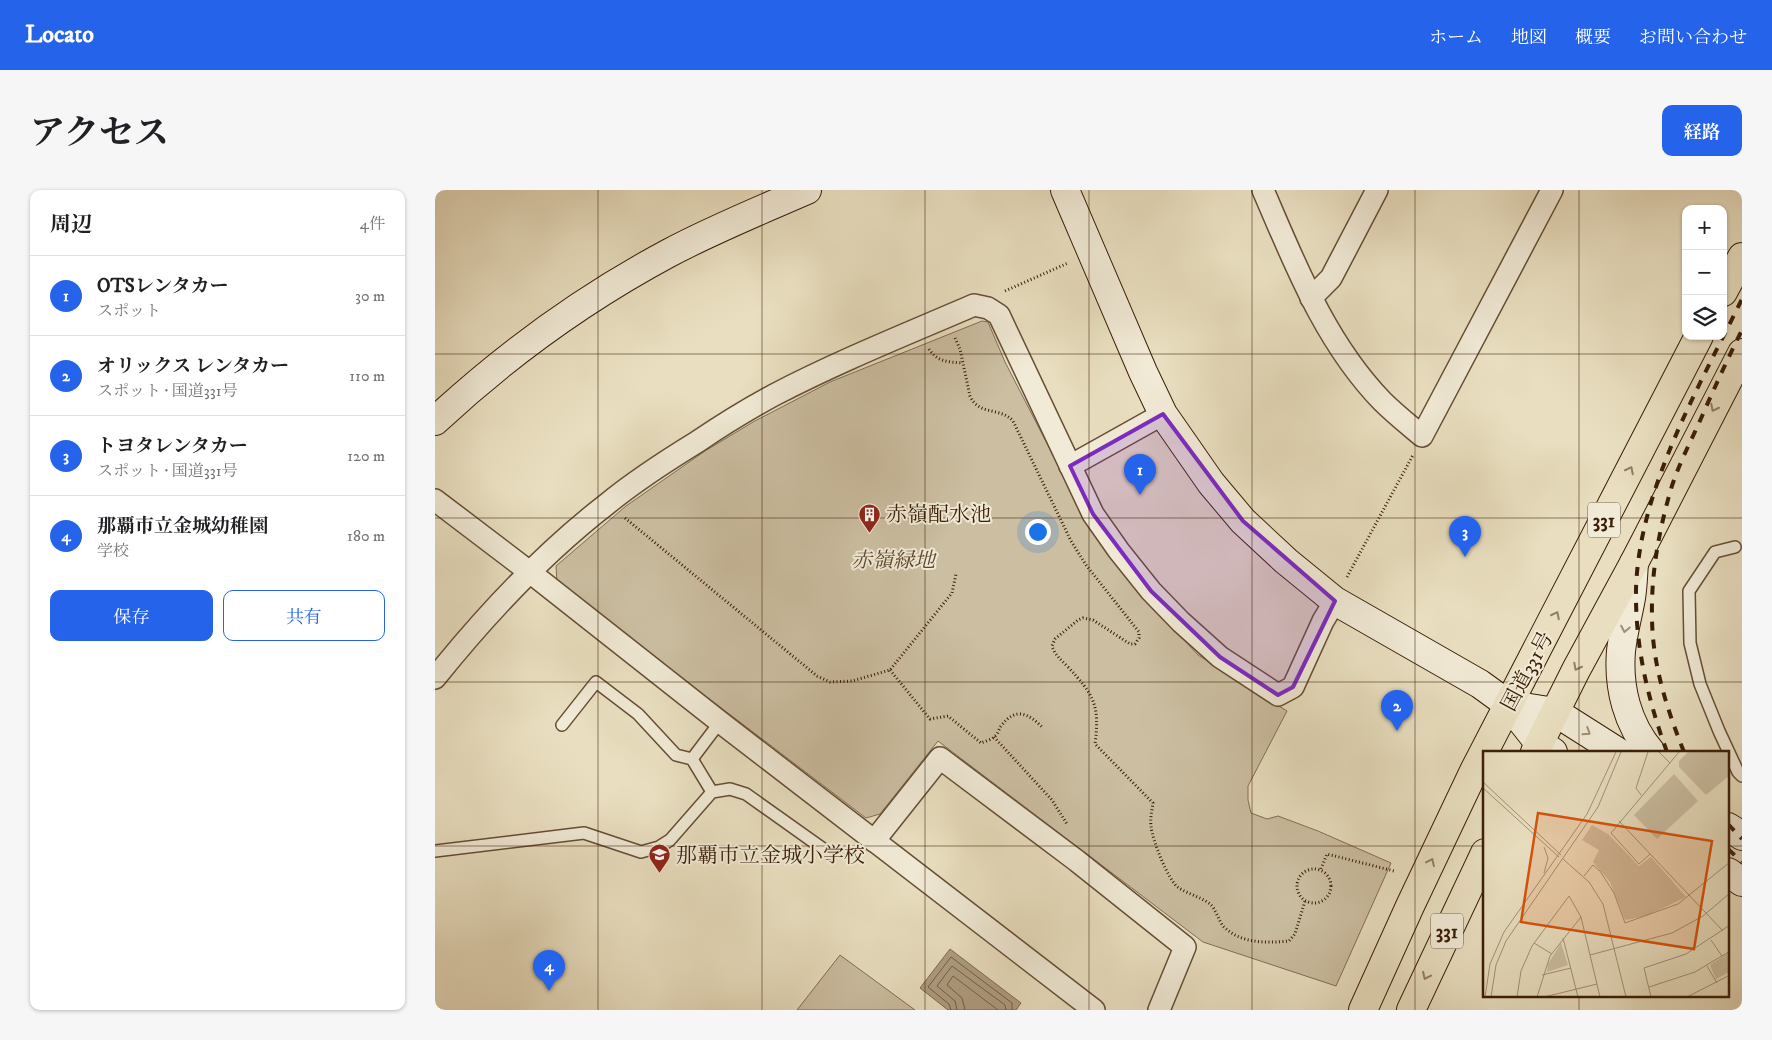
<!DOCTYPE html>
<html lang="ja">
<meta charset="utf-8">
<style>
body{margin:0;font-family:"IM FELL DW Pica","Noto Serif JP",serif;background:#f6f6f6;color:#202124}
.controls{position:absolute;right:15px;top:15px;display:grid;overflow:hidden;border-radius:10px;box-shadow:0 1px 4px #0004}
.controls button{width:45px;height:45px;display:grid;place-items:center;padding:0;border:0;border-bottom:1px solid #e0e0e0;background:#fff;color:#202124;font:25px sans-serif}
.you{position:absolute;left:602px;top:341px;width:18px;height:18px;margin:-12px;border:4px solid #fff;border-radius:50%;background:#1a73e8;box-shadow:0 0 0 8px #1a73e833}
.badge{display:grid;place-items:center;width:32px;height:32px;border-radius:50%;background:#2563eb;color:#fff;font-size:16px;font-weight:700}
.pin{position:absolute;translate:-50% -41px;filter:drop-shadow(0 1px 2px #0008)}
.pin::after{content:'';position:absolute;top:26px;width:18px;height:15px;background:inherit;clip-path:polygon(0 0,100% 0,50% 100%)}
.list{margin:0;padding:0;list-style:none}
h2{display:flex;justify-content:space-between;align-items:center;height:65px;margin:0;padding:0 20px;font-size:21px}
h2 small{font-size:16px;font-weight:400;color:#757577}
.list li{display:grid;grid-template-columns:32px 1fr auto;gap:15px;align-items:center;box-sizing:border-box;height:80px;padding:0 20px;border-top:1px solid #e0e0e0}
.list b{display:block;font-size:19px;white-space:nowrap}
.list p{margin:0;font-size:16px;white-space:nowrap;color:#757577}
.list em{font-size:16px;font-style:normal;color:#757577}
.actions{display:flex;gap:10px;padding:15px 20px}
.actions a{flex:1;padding:11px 0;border:1px solid #2563eb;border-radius:10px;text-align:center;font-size:18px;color:#2563eb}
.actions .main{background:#2563eb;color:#fff}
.icon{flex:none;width:28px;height:28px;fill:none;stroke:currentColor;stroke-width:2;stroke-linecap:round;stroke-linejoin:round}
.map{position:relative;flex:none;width:1307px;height:820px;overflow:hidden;border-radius:10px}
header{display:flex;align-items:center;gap:30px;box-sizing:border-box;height:70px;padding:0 25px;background:#2563eb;color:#fff}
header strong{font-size:24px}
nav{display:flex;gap:28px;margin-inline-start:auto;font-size:18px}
.intro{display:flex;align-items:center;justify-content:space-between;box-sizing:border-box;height:120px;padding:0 30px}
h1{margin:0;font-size:35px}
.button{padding:12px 22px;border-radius:10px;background:#2563eb;color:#fff;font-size:18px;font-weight:700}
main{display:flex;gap:30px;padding:0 30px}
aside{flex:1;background:#fff;border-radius:10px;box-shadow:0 1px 4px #0004}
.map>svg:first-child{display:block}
.green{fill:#cbbea1;stroke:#826e54}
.water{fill:#ae9d81;stroke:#806a50}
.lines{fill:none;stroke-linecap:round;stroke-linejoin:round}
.shore{stroke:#745e44;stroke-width:1}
.lane-casing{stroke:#664e35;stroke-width:14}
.street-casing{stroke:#664e35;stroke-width:24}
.secondary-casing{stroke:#3a1e07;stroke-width:30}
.highway-casing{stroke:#3a1e07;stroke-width:30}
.path{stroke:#3a1e07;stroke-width:3;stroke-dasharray:1 2.5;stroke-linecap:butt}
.lane{stroke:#f1ead6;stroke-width:11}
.street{stroke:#f1ead6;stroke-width:21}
.secondary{stroke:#f1ead6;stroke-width:28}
.highway{stroke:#e9dfc0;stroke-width:28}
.rail{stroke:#3a1e07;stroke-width:4;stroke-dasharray:9 9;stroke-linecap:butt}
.oneway{stroke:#927e64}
.oneway2{stroke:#9f8e79}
.marked{fill:#7b2cbf;fill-opacity:0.2;stroke:#7b2cbf;stroke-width:4;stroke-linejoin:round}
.grid{fill:none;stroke:#3a1e07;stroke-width:1;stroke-opacity:0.55}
.labels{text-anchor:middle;stroke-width:4;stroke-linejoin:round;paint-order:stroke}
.shield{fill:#f1ead6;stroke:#715b45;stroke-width:1}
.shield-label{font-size:20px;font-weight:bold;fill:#3a1e07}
.poi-label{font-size:21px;fill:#3a1e07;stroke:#f1ead6;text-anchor:start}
.park-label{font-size:21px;font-style:italic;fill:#5e462e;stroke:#f1ead6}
.street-label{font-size:21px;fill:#3a1e07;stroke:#f1ead6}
.inset-road{fill:none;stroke:#a39276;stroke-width:1}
.view{fill:#d7530c;fill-opacity:0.15;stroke:#d7530c;stroke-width:2.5}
.inset-edge{fill:none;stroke:#3a1e07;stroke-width:2.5}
</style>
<header>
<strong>Locato</strong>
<nav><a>ホーム</a><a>地図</a><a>概要</a><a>お問い合わせ</a></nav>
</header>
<div class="intro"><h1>アクセス</h1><a class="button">経路</a></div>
<main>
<aside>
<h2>周辺<small>4件</small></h2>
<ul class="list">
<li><span class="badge">1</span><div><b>OTSレンタカー</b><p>スポット</p></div><em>30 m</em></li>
<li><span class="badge">2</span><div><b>オリックス レンタカー</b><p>スポット · 国道331号</p></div><em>110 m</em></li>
<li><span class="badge">3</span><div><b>トヨタレンタカー</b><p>スポット · 国道331号</p></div><em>120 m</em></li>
<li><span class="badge">4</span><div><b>那覇市立金城幼稚園</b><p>学校</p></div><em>180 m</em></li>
</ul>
<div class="actions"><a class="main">保存</a><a>共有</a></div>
</aside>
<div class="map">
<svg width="1307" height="820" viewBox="0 0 1307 820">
<rect width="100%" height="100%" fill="#e9dfc0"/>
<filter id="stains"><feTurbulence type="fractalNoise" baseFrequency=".004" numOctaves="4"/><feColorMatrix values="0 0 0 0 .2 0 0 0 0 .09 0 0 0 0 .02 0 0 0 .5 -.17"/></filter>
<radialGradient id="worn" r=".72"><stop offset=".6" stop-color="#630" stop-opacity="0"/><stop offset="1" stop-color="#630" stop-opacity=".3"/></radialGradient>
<g class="green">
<path d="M547 131 553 132 570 172 656 339 699 396 763 465 852 521 813 596V610L816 623 832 629 843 626 883 641 956 673 901 796 768 752 503 551 445 624 431 628 122 393 121 376 191 316 270 261 318 232 395 192Z"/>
<path d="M405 765 480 820H362Z"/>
</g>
<path class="water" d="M515 759 586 813 581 820H513L485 798Z"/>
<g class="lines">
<g class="shore">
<path d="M516 820 514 814 493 797 516 767 577 813V820"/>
<path d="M522 820 520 811 502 796 517 776 570 815 571 820"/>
<path d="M530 820 527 808 512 795 518 786 563 820"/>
</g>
<defs>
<g id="lane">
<path d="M1300 357 1280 362 1254 401 1255 453 1265 494 1284 541 1303 582 1307 586"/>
<path d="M127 535 161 492 203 524 241 565 257 569 277 602"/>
<path d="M257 569 285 532"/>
<path d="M0 661 149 643 206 662 224 657 235 650 277 602 295 599 311 604 394 663"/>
</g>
<g id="street">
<path d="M828 0C860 74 890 152 947 211 960 224 974 235 987 246L1117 0"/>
<path d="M876 108 896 88 942 0"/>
<path d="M635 276 728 224"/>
<path d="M0 310 96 383 285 532 659 820"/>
<path d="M0 488C49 427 110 362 172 314 200 291 231 271 262 252 287 235 313 219 339 205 404 171 472 144 539 115L553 118 564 125 658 324 684 361 716 401 746 432 785 467 843 505 858 497 888 431 900 411"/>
<path d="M439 651 505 568 642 671 750 757 724 820"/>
</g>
<g id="secondary">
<path d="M630 0 708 182 728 224 776 293 808 331 851 371 900 411 1045 494 1074 515 1104 553 1118 562"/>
<path d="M0 231C72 164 148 109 234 63 279 39 326 20 372 0"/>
<path d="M1199 373C1198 385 1198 396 1196 408 1193 425 1188 443 1186 461 1183 497 1192 534 1216 562"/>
<path d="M1074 515 1120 522 1183 562"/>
<path d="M1293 637 1307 646"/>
<path d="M1293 682 1307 692"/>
</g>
<g id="highway">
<path d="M1288 102 1307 67"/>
<path d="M1100 562 1141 480 1199 373 1307 163"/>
<path d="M928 820 975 716 1039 581 1264 146"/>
<path d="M976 820 1050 663"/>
</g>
</defs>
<use href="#lane" class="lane-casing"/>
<use href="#street" class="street-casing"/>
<use href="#secondary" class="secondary-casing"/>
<use href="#highway" class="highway-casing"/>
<g class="path">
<path d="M570 101 633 73"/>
<path d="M520 148 525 159 535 206C544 226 566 217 578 231L636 351 651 375 704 442V448L700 454H695L658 430 648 428 643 430 620 449 617 456C620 465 626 470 633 477 659 505 665 515 660 554L718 613C717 621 715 628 716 636 717 649 733 691 744 698 753 704 766 707 775 714 781 719 783 730 789 737 807 754 831 753 854 751L860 744 870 711"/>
<path d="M494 159C502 172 514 172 528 173"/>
<path d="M190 328 382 486 395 492 417 491 455 480 517 403 521 384"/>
<path d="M912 387 978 265"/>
<path d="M455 480 495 529 513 526 546 553C550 551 557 550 560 546 563 544 564 539 566 536 581 516 594 524 608 538"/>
<path d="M559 547 617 610 632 634"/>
<circle cx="879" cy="696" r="17"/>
<path d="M886 679 892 664 959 681"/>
</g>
<use href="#lane" class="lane"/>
<use href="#street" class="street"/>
<use href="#secondary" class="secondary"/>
<use href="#highway" class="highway"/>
<g class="rail">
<path d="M1232 562C1213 510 1200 456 1201 399 1204 299 1264 197 1307 109"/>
<path d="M1249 562C1232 519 1217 474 1217 426 1216 384 1224 340 1236 299 1243 276 1254 255 1264 233 1278 201 1292 170 1307 140"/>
<path d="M1293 634 1307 649"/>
<path d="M1293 659 1307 672"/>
</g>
</g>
<defs><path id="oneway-chevron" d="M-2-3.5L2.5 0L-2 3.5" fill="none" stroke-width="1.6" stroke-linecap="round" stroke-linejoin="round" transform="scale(1.25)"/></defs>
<g class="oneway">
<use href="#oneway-chevron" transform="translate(1279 218) rotate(117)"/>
<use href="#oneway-chevron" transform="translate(1195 280) rotate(-63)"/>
<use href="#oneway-chevron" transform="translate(1121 425) rotate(-63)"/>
<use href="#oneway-chevron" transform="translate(1142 477) rotate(117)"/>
<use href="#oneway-chevron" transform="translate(996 672) rotate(-65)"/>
<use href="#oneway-chevron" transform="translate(991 786) rotate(115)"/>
</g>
<g class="oneway2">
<use href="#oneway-chevron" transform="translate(1190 439) rotate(101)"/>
<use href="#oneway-chevron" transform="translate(1152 542) rotate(33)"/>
</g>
<path class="marked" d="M728 224 808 331 900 411 858 497 843 505 785 467 716 401 658 324 635 276Z"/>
<path class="grid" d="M163 0V820M327 0V820M490 0V820M654 0V820M817 0V820M980 0V820M1144 0V562M0 164H1307M0 328H1307M0 492H1307M0 656H1050M1293 656H1307M1144 806V820"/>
<defs>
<symbol id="building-pin" viewBox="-11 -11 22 30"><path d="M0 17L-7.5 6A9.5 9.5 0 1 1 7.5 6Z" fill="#8f2418" stroke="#f1ead6"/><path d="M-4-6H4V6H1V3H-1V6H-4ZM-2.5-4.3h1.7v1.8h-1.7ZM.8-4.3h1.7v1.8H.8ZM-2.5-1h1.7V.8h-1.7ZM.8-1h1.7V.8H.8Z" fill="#fff"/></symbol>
<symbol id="school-pin" viewBox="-11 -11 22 30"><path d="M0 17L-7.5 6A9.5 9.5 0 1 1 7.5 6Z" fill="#8f2418" stroke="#f1ead6"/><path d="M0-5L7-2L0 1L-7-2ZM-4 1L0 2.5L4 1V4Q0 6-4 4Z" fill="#fff"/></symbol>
</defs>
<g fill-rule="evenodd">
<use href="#building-pin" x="422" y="312" width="25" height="34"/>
<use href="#school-pin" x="212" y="652" width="25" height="34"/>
</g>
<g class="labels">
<g class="shield">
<rect x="1153" y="312.5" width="32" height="35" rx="4"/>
<rect x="996" y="723.5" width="32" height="35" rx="4"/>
</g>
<g class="shield-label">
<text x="1169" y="337">331</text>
<text x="1012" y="748">331</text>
</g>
<g class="poi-label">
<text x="451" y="331">赤嶺配水池</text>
<text x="241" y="672">那覇市立金城小学校</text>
</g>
<g class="park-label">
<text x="458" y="377">赤嶺緑地</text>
</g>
<g class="street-label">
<text transform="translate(1092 481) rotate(-62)" y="7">国道331号</text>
</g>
</g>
<g transform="translate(1048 561)">
<rect width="246" height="246" fill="#e9dfc0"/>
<path d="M205 1H246V25L223 44 196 16V10ZM191 23 215 50 174 88 151 64ZM109 74 125 83 156 115 168 106 203 146 163 165 142 169 127 131 110 111 116 99 99 89ZM78 192 85 214 64 221 65 213ZM246 201V221L233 228 227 214Z" fill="#cbbea1"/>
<path class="inset-road" d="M176 1 187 12M0 31 78 104M0 37 76 106M158 44 153 37 165 1M136 70 240 180M167 103 156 113 128 82 196 1M80 108 106 131 120 153 143 246M61 122 65 107 61 96M101 125 110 114 117 120 131 142 142 172 195 153 247 111M80 187 95 246M228 189 239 205M51 192 69 203M107 204 189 182 220 165 247 142M224 215 234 232M59 224 88 217M166 236 212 221 247 200M2 246 7 213 21 181 104 63 133 1M8 246 13 214 23 190 115 56 138 1M34 246 38 220 49 195 86 145 98 166 117 246M54 246 67 205 98 166M61 246 114 233M168 246 161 217 203 203 247 174M204 246 247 224"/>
<path class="view" d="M55 62 229 90 211 198 38 171Z"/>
<rect width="246" height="246" class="inset-edge"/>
</g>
<rect width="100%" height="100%" filter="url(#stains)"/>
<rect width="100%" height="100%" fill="url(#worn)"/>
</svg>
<div class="controls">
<button>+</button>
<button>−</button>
<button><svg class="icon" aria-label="layers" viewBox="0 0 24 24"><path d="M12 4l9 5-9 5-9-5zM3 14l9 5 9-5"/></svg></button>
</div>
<div class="you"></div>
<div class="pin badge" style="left:705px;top:305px">1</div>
<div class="pin badge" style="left:962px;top:541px">2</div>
<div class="pin badge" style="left:1030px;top:367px">3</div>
<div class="pin badge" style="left:114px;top:801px">4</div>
</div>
</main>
